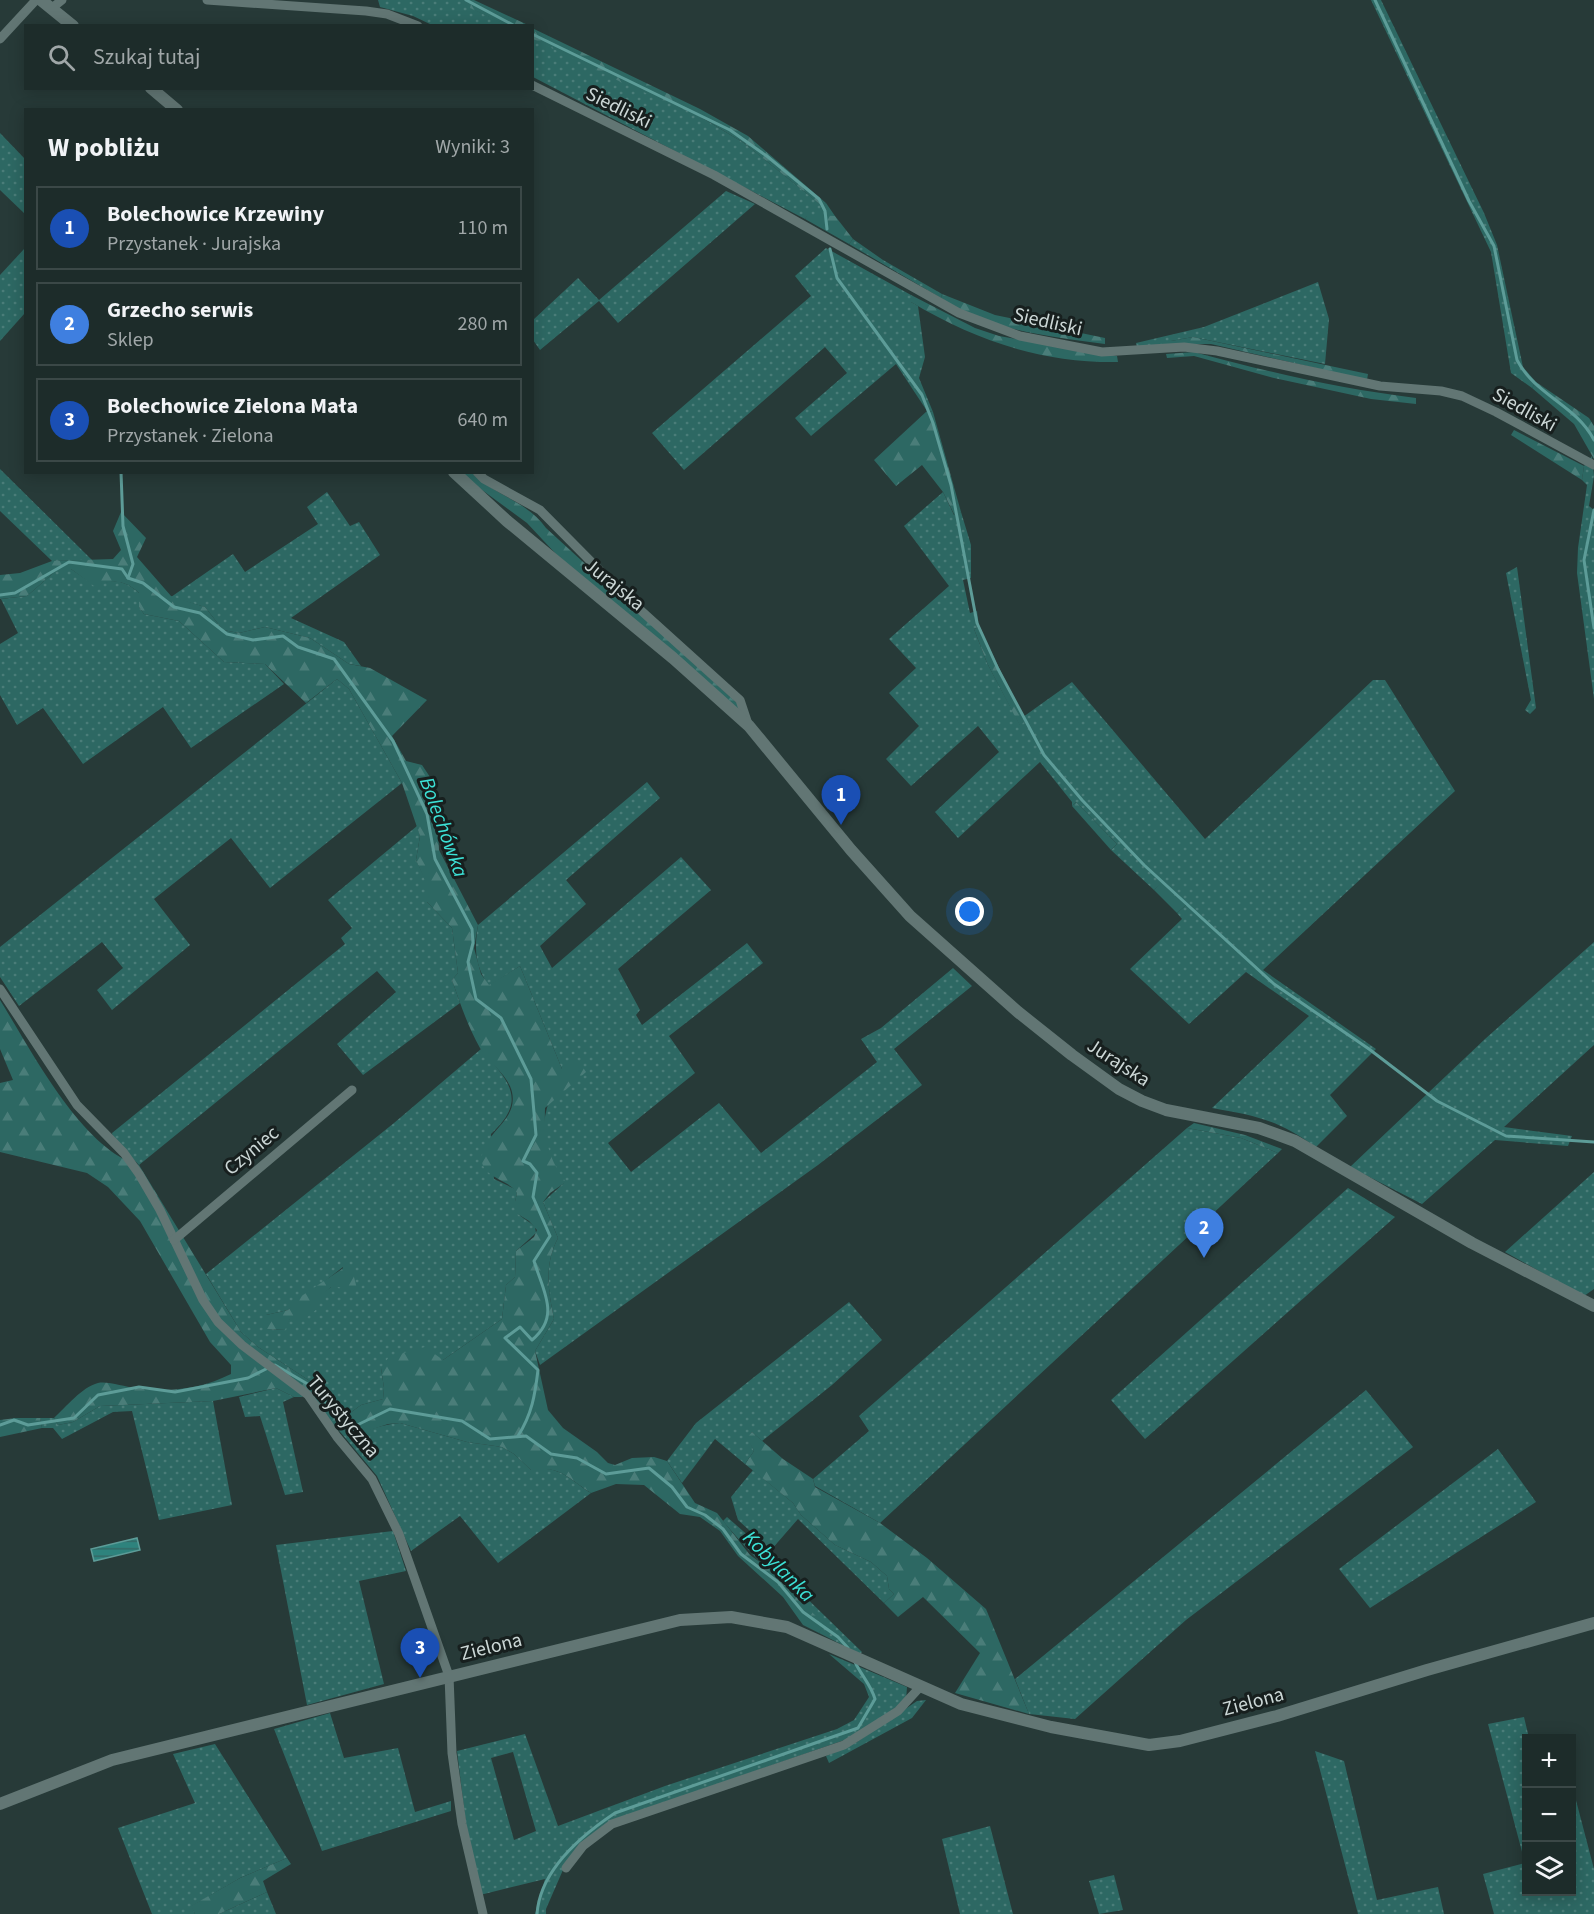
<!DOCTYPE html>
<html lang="pl">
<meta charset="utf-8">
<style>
body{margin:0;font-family:"Source Sans 3",sans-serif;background:#253432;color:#f1f3f6}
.controls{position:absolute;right:18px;bottom:18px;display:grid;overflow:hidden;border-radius:0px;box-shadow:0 3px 15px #0003}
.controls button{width:54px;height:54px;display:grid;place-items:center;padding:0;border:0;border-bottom:2px solid #3b4847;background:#1d2c2a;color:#f1f3f6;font:30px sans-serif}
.you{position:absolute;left:970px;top:912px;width:21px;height:21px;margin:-15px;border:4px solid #fff;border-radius:50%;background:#1a73e8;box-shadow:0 0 0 9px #1a73e833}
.badge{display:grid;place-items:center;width:39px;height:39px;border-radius:50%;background:#db2777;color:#fff;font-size:20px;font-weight:700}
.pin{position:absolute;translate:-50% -50px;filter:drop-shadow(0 2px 3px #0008)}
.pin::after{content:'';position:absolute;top:32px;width:21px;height:18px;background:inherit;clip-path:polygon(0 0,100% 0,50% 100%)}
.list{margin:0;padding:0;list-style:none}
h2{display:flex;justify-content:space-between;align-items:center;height:78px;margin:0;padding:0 24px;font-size:26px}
h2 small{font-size:20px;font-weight:400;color:#a0a7a8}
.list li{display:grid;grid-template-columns:39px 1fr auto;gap:18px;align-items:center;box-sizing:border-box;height:84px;margin:0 12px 12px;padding:0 12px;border:2px solid #3b4847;border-radius:0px}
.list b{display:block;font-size:22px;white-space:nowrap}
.list p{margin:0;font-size:20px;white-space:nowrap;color:#a0a7a8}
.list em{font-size:20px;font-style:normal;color:#a0a7a8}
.icon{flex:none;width:33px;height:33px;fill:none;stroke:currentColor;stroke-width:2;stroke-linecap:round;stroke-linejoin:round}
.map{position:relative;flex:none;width:1594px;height:1914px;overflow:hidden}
.search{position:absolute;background:#1d2c2a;box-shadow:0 3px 15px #0003;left:24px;top:24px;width:510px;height:66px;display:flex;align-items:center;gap:15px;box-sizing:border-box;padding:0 21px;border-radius:0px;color:#a0a7a8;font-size:22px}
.panel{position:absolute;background:#1d2c2a;box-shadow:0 3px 15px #0003;left:24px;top:108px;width:510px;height:366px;border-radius:0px}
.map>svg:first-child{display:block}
.grass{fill:url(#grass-dots);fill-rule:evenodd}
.forest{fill:url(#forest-firs)}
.water{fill:url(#water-rules);stroke:#5d9c98;stroke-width:1.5}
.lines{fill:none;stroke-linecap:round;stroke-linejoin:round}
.stream{stroke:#5d9c98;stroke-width:3}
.minor{stroke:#627674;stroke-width:9}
.tertiary{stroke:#627674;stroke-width:12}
.labels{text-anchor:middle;stroke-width:6;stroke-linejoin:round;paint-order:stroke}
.street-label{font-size:20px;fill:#ccd7d6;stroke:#171f1e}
.water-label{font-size:21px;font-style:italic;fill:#3ce1d6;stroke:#171f1e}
</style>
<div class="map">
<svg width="1594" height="1914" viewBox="0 0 1594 1914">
<defs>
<pattern id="grass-dots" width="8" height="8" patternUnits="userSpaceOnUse" patternTransform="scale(1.5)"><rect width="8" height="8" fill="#2d6863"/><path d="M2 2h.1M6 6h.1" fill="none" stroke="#4a7d79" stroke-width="1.8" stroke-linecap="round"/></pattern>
<pattern id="forest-firs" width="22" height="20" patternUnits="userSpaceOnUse" patternTransform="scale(1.5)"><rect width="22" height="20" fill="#2d6863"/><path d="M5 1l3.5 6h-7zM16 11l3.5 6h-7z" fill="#4a7d79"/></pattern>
<pattern id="water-rules" width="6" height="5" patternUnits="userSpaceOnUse" patternTransform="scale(1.5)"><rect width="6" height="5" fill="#2e837d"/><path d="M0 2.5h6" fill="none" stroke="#346865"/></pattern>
</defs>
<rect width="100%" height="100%" fill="#273a38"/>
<g class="grass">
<path d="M378 0H472L471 8 507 25H432L413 16 380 7Z"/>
<path d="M1371 0H1381L1484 213 1497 245 1523 367 1536 382 1532 388 1511 373 1491 252Z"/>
<path d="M532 38 699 116 744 143 821 205 826 203 835 216H807L805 219 533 77Z"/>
<path d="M0 133 25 159V214L0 190Z"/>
<path d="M726 191 755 204 618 323 599 301 540 350 533 340V320L578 278 599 300Z"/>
<path d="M853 239 883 260 942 294 941 298 849 244Z"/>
<path d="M25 248V313L0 341V275Z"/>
<path d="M826 248 911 295V302L918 306 925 357 919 378 933 412 927 411 896 364 811 436 795 418 847 373 825 347 684 470 652 433 811 296 795 276Z"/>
<path d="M1318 282 1329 319 1325 364 1193 337 1171 341V344L1137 347 1136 343 1204 327Z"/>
<path d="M1592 456 1594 476 1589 506 1594 510V699L1577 573 1578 548 1587 485 1582 480 1584 466Z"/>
<path d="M0 469 92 560 52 561 0 511Z"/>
<path d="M327 492 350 526 359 522 380 555 291 618 344 642 361 666 349 664 310 638 265 627 239 633 223 630 205 607 171 597 233 554 245 572 318 524 307 507Z"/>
<path d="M943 492 954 515 961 512 971 545V578L963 580 970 613 977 611 979 627 974 629 987 663 1020 725 1024 721 1023 717 1072 682 1205 839 1373 680H1385L1455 791 1263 970 1376 1049 1330 1095 1347 1116 1316 1147C1277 1120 1258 1116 1212 1108L1309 1016 1246 972 1189 1024 1130 969 1182 919 1177 913 1186 905 1161 883 1154 890 1111 850 1117 844 1076 802 1072 806V802L1040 762 958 838 935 812 999 752 978 726 911 786 886 759 919 726 889 693 916 668 889 639 949 586 904 526Z"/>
<path d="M1517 567 1536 708 1530 714 1525 710 1531 700 1506 573Z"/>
<path d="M58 569H71L94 585C114 580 123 579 139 593V607L144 614 179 621 224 662 265 664 284 684 191 748 163 707 83 764 43 708 17 725 0 695V644L18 633 1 599 27 596Z"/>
<path d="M337 679 349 689 402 783 270 888 231 838 154 899 190 945 112 1010 97 990 123 968 102 942 19 1006 0 977V947Z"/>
<path d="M647 782 660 798 566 880 586 904 540 946 552 968 681 857 711 890 618 969 640 1010 636 1015 642 1025 747 943 763 963 669 1036 695 1073 608 1143 631 1172 719 1103 761 1153 877 1062 861 1039 881 1028 953 968 972 986 894 1049 922 1085 818 1165 540 1365 535 1351 554 1319C548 1290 544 1265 558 1238L543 1202 565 1182C533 1139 542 1114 562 1069L520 966 489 986C475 966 474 949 478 925Z"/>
<path d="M417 826 420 836 416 860 428 885 427 902 452 928 458 973 452 980 460 1003 363 1075 337 1044 396 992 377 971 139 1165 113 1139 112 1133 345 944 341 938 352 928 328 900Z"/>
<path d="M1594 942V1045L1504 1127 1572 1136 1568 1146 1495 1140 1422 1204 1350 1167 1485 1039Z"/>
<path d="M481 1049C508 1081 529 1099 491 1134L494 1179 515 1189 517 1193C511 1217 520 1213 535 1227L536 1233 516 1251 515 1277 506 1285 502 1319 443 1360 381 1368 384 1388 383 1399 361 1405 346 1416 339 1415 316 1385 258 1347 241 1332 206 1274 394 1123ZM343 1267 339 1287H331L290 1318 284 1330 267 1329 266 1315 288 1310Z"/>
<path d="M1187 1128 1241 1138 1278 1153 880 1523 815 1486 813 1479 869 1431 859 1416Z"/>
<path d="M1594 1172V1289L1584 1296 1505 1252Z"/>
<path d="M1348 1188 1395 1217 1145 1439 1111 1400Z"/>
<path d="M849 1302 882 1340 832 1385 762 1441 752 1432 748 1438 754 1451 745 1464 715 1439 682 1483 667 1461 696 1423Z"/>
<path d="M276 1388 294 1397 283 1402 303 1492 285 1495 260 1416 245 1417 239 1397Z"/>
<path d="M1366 1390 1413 1447 1186 1620 1075 1719 1029 1714 1015 1679Z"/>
<path d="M213 1401 232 1505 159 1520 132 1411 113 1412 62 1439 53 1428H42L40 1418H54L58 1425 73 1422 100 1406Z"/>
<path d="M400 1423 467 1442 502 1447 514 1454 531 1470C559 1464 569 1479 591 1493L498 1563 460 1516 411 1551 377 1476 342 1434C363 1434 380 1424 400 1423Z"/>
<path d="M1498 1449 1536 1502 1370 1608 1339 1569Z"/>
<path d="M753 1470 793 1503 801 1515 835 1545 871 1562 887 1576 889 1589 894 1594 884 1603 798 1519 771 1550 738 1520 731 1497Z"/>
<path d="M727 1517 759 1545 791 1583 862 1652 860 1654 819 1633 823 1624C789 1590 753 1558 723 1521Z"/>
<path d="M393 1531 406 1571 359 1581 384 1684 307 1705 276 1545Z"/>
<path d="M829 1654 907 1687 906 1700 856 1736 612 1821 566 1863 546 1909V1914H535L545 1879 480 1895 470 1857 457 1751 525 1734 558 1826 665 1786 837 1729 854 1720 869 1697 864 1684ZM513 1752 536 1831 514 1840 491 1758Z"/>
<path d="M926 1700 912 1718 829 1763 826 1756 857 1742 917 1701Z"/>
<path d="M330 1713 344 1758 398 1748 415 1812 451 1801V1811L322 1851 274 1729Z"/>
<path d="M1524 1717 1529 1738H1526V1892H1572V1785L1594 1869V1914H1494L1483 1874 1525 1863 1488 1724Z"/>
<path d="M215 1744 287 1858 240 1878 192 1906 195 1914H152L118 1828 195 1803 173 1754Z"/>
<path d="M1315 1751 1344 1761 1377 1900 1438 1887 1444 1914H1358Z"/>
<path d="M990 1826 1013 1914H960L942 1839Z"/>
<path d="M1114 1875 1123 1910 1099 1914 1089 1881Z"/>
<path d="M267 1892 276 1914H219Z"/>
</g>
<g class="forest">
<path d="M472 0H474L528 25H506L470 8Z"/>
<path d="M532 28 700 109 748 136 826 203 822 206 744 143 699 116 625 84 533 39Z"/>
<path d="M807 215 835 216 853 239 849 244 805 219Z"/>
<path d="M942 294 995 315 1105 338V344C1047 336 990 331 941 298Z"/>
<path d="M911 295 975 328 999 336 1117 356 1118 362C1041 363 977 341 911 302Z"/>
<path d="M1193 337 1368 374 1367 380 1211 344H1171V341Z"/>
<path d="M1194 352C1268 372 1341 389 1416 398V404L1371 399 1274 378 1194 356 1167 358 1166 354Z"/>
<path d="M1536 382 1589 418 1594 426V459L1574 424 1532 388Z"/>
<path d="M927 411 933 412 961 512 955 516 943 492 922 465 896 486 874 460Z"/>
<path d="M1514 430 1584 466 1582 480 1511 435Z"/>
<path d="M459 473H472C494 495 528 502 546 528L738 704V711L556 554 527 523Z"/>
<path d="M121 512 146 538 137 557 171 596 205 607 223 630 239 633 265 627 310 638 349 664 370 668 427 700 392 736 406 761 422 765 436 786 427 801 438 829 439 850 478 925 474 948 481 974 489 985 520 966 562 1069 578 1060 586 1072 545 1108C544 1137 548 1159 566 1182L550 1193 543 1202 558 1238C544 1265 548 1290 554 1319L535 1351 548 1410 563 1428 597 1452 608 1463 615 1465 632 1458 654 1457 667 1461 695 1503 717 1513 750 1555 764 1565 824 1624 819 1633 803 1625 783 1597 738 1556 720 1531 700 1517 680 1514 644 1485 616 1484 591 1493C569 1479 559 1464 532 1471L514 1454 502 1447 467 1442 400 1423 388 1424 358 1434H342L325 1416 309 1391 302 1397H294L276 1388 213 1401 100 1406 73 1422 58 1425 54 1418C66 1407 82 1387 98 1383 108 1381 125 1387 135 1388 168 1393 201 1389 231 1374V1365L210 1342 140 1221 108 1187 87 1173 0 1152V1083L13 1080 0 1049V1000C30 1048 82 1150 139 1165L241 1332 258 1347 316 1385 339 1415 346 1416 361 1405 383 1399 384 1388 381 1368 389 1357 425 1347 443 1360 502 1319 506 1285 515 1277 516 1251 534 1237 537 1230 529 1221 516 1213 514 1206 517 1193C510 1179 478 1178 482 1155 487 1130 518 1120 512 1092 507 1073 489 1064 480 1048 468 1027 460 1003 452 980L458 973 452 928 427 902V885L416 860 420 836 402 783 349 689 337 679 306 703 265 664 224 662 179 621 144 614 139 607V593C123 579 114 580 94 586L71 569H58L27 596 0 599V575L20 573 52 561 113 559 121 550 113 531Z"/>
<path d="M979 627 1025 721 1020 726 987 663 974 629Z"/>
<path d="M1076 802 1117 844 1111 850 1072 806Z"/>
<path d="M1161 882 1186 905 1177 913 1154 890Z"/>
<path d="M1194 1123 1245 1135 1282 1149 1278 1153 1241 1138 1187 1128Z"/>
<path d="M348 1265 352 1269 357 1289 350 1293 339 1287H331L321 1296C321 1309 312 1313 302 1321L290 1319 285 1330 267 1329 262 1324 266 1315 288 1310 300 1297Z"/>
<path d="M16 1418H40L42 1428 0 1437V1420Z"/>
<path d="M752 1432 783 1459 813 1479 815 1487 880 1523 927 1558 986 1609 1029 1714 955 1693 980 1653 923 1597 898 1617 884 1603 894 1594 889 1589 887 1576 871 1562 835 1545 801 1515 793 1503 745 1464 754 1451 747 1438Z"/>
<path d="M287 1858 291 1864 263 1881 267 1892 219 1914H195L191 1906 240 1878Z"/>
</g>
<path class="water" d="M137 1538 140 1550 94 1561 91 1549Z"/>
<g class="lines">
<g class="stream">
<path d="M466 0 515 26"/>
<path d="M1375 0 1469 201 1494 246 1517 360C1535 395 1576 405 1594 440"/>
<path d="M532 34 730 130 768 157 819 199 825 211 827 229"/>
<path d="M830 249 837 278 922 395 933 423 951 485 977 623 998 669 1044 755 1082 800 1144 865 1274 984 1369 1049 1437 1101 1506 1136 1594 1142"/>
<path d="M121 472 123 526 133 564 128 578"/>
<path d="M1594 510 1584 560 1594 628"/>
<path d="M0 595 15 593 69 562 122 569 128 578 143 583 174 607 200 613 227 634 253 640 283 636 298 647 334 659 393 741 427 814 435 859 472 929 473 943 468 962 476 999 501 1018 531 1079 536 1135 523 1161 530 1164 537 1173 533 1197 550 1236 534 1261C543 1291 561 1316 532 1340L520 1327 505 1338 538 1370C535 1395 532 1414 518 1436"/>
<path d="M275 1365 318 1390 340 1424 349 1429 390 1409 462 1421 490 1439 526 1436 551 1454 577 1458 606 1474 649 1468 672 1487 687 1507 705 1515 723 1529 741 1554 778 1582 803 1612 838 1637 848 1648"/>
<path d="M0 1425 14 1420 28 1425 74 1418 98 1395 139 1387 175 1392 248 1378 266 1369"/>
<path d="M537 1914C540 1870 582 1835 615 1813L858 1728 875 1699C871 1685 861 1675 855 1662"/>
</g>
<g class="minor">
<path d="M207 0 366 11 387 14 418 26"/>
<path d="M52 8 62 0"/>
<path d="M0 39 36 0"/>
<path d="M532 85 714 175 959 313 1020 336 1102 352 1184 347 1217 351 1380 386 1441 391 1462 396 1496 412 1594 465"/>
<path d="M477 472 484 479 540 510 626 597 740 700 748 724"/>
<path d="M0 989 77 1105 124 1153 139 1174 160 1210 203 1300 218 1322 242 1345 308 1395 337 1437 372 1479 399 1534 449 1676 452 1753 462 1824 483 1914"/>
<path d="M174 1240 352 1090"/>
<path d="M566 1868 583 1846 612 1824 844 1745 898 1711 920 1687"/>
</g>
<g class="tertiary">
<path d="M41 0 73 26"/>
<path d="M151 88 177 110"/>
<path d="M454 472 507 521 673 658 749 726 851 850 910 916 1018 1012 1072 1055 1119 1089 1142 1101 1166 1110 1259 1128 1295 1141 1472 1243 1594 1306"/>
<path d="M0 1804 112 1760 680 1620 731 1617 787 1627 961 1704 1051 1727 1149 1745 1180 1741 1277 1716 1427 1670 1594 1623"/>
</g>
</g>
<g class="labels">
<g class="street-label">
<text transform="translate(619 107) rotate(26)" y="7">Siedliski</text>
<text transform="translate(1048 321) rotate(13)" y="7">Siedliski</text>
<text transform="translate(1525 409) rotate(29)" y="7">Siedliski</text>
<text transform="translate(615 584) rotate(39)" y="7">Jurajska</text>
<text transform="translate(1119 1062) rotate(33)" y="7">Jurajska</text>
<text transform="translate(251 1150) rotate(-40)" y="7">Czyniec</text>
<text transform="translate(344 1416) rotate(50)" y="7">Turystyczna</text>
<text transform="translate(491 1646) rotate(-14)" y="7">Zielona</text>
<text transform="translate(1253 1701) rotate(-15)" y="7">Zielona</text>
</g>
<g class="water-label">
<text transform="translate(444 827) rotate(70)" y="7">Bolechówka</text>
<text transform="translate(779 1566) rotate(45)" y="7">Kobylanka</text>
</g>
</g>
</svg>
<div class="controls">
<button>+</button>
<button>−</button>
<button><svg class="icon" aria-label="layers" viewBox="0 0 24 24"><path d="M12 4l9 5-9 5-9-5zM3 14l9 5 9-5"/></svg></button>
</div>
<div class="you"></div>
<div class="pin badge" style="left:841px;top:825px;background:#1a4fb4">1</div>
<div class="pin badge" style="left:1204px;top:1258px;background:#3f7fe0">2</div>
<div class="pin badge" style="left:420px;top:1678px;background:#1a4fb4">3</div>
<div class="search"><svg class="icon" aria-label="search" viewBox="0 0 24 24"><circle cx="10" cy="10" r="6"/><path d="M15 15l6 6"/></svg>Szukaj tutaj</div>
<section class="panel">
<h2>W pobliżu<small>Wyniki: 3</small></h2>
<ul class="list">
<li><span class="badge" style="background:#1a4fb4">1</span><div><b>Bolechowice Krzewiny</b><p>Przystanek · Jurajska</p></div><em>110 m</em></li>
<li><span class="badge" style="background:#3f7fe0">2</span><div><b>Grzecho serwis</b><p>Sklep</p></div><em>280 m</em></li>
<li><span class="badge" style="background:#1a4fb4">3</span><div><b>Bolechowice Zielona Mała</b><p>Przystanek · Zielona</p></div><em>640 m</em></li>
</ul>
</section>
</div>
